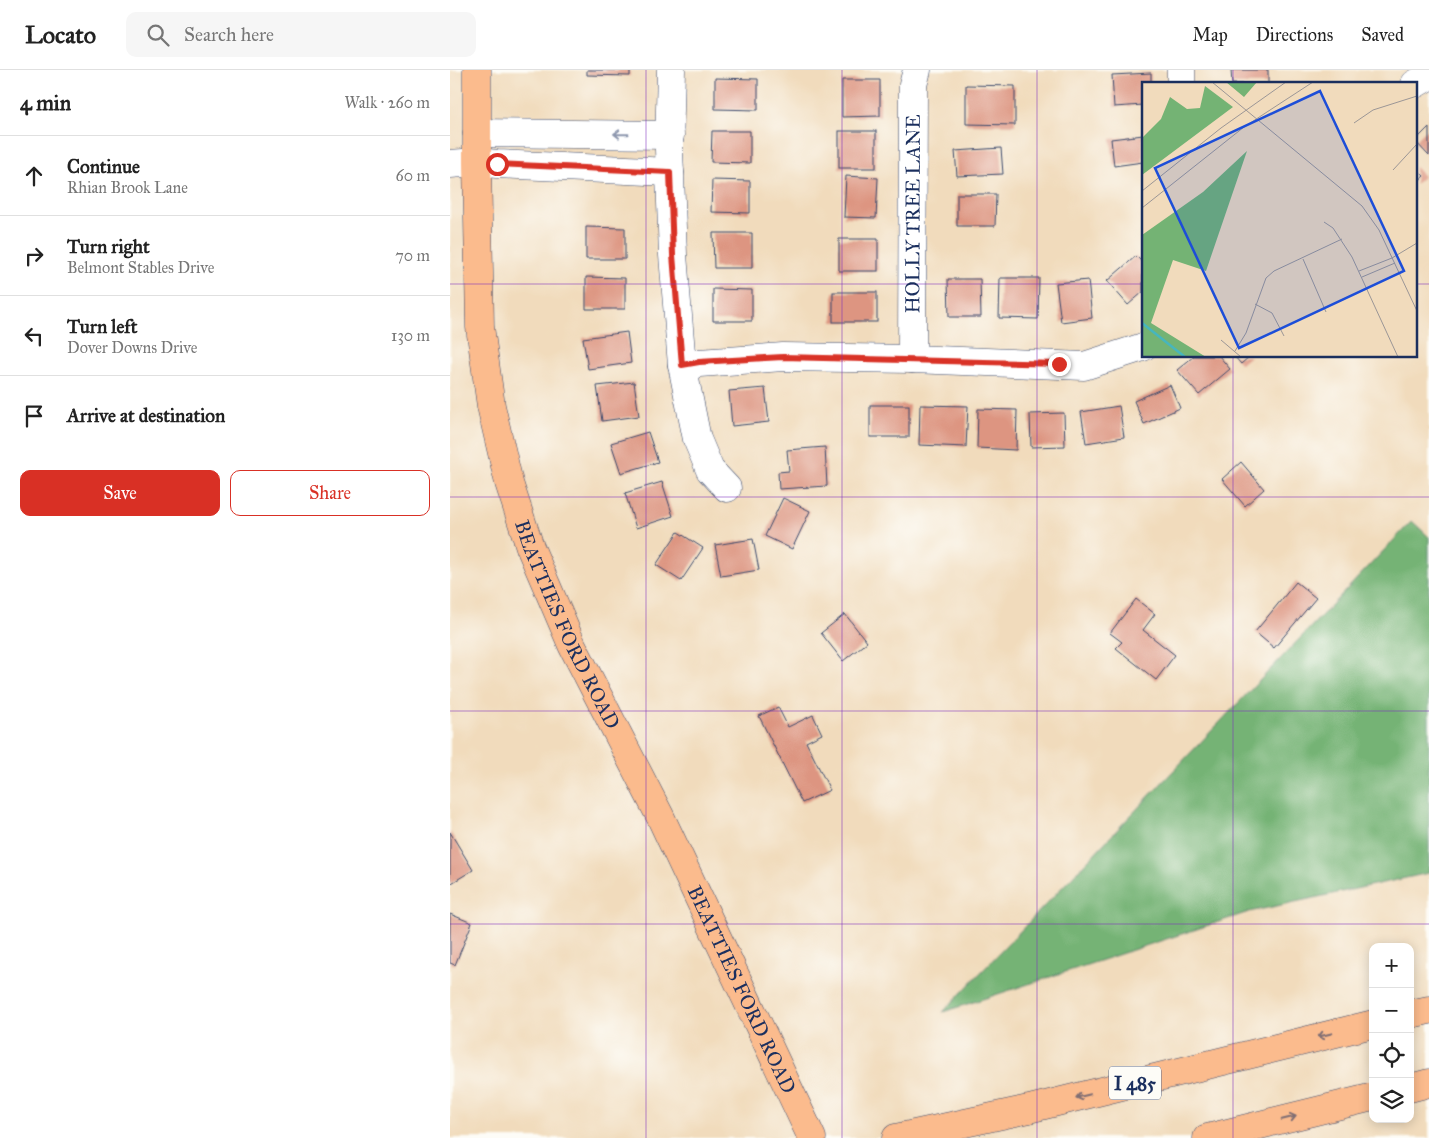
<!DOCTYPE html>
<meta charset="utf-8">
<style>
body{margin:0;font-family:"IM FELL Great Primer",serif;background:#f6f6f6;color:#222}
.controls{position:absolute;right:15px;bottom:15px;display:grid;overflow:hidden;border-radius:10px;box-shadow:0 2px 12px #0003}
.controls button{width:45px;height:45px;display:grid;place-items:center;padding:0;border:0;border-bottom:1px solid #e0e0e0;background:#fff;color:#222;font:25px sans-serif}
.stop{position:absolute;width:15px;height:15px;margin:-11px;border:4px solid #d93025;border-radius:50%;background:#fff}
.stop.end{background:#d93025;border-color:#fff;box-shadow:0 1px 5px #0008}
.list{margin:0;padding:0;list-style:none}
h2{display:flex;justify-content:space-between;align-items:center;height:65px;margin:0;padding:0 20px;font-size:21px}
h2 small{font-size:16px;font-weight:400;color:#767676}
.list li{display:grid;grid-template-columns:32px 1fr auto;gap:15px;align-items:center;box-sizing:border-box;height:80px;padding:0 20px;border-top:1px solid #e0e0e0}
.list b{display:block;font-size:19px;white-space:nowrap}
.list p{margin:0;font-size:16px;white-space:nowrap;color:#767676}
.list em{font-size:16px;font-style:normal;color:#767676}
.actions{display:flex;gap:10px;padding:15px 20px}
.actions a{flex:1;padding:11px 0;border:1px solid #d93025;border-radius:10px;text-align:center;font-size:18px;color:#d93025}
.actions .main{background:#d93025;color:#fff}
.icon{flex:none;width:28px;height:28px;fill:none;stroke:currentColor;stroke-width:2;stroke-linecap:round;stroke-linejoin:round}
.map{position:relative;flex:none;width:979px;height:1068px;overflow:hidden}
header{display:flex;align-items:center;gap:30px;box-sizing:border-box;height:70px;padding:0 25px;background:#fff;border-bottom:1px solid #e0e0e0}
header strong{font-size:24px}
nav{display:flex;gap:28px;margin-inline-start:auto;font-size:18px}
.search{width:350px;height:45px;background:#f6f6f6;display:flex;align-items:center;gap:12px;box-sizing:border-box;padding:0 18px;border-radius:10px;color:#767676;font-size:19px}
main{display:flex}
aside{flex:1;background:#fff}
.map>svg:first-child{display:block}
.forest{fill:#74b374;stroke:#487169}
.building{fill:#dd9581}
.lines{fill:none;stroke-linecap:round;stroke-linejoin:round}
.minor-casing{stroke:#3b496c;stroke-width:29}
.major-casing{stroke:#3b496c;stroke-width:29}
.highway-casing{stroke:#3b496c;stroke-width:29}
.minor{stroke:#fff;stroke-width:28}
.major{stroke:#fbbb8d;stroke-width:28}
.highway{stroke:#fbbb8d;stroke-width:28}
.oneway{stroke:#8d97ae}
.oneway2{stroke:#806e73}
.route{stroke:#d93025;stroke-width:6}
.grid{fill:none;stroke:#7b2cbf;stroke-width:1;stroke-opacity:0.55}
.labels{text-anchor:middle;stroke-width:4;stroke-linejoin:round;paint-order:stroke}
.shield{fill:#fdfcf7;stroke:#5f6c8c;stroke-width:1}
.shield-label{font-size:19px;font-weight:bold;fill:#1b2f5e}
.street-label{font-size:20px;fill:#1b2f5e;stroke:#fdfcf7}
.inset-river{fill:none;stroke:#47b6bd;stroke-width:2.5}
.inset-road{fill:none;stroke:#9b9696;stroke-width:1}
.view{fill:#1d4ed8;fill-opacity:0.15;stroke:#1d4ed8;stroke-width:2.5}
.inset-edge{fill:none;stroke:#1b2f5e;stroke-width:2.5}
</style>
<header>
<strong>Locato</strong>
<div class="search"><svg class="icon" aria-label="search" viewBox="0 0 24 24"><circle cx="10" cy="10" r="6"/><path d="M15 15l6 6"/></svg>Search here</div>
<nav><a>Map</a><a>Directions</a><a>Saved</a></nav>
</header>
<main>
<aside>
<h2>4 min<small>Walk · 260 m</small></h2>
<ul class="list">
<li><svg class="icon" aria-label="ahead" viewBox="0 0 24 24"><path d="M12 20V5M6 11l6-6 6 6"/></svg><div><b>Continue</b><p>Rhian Brook Lane</p></div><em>60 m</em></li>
<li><svg class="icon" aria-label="right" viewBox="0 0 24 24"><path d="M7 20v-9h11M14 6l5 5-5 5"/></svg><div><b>Turn right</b><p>Belmont Stables Drive</p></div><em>70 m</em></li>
<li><svg class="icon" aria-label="left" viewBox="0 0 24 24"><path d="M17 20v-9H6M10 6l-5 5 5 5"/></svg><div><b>Turn left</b><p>Dover Downs Drive</p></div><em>130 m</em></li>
<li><svg class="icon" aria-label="arrive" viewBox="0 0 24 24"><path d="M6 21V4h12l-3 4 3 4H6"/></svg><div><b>Arrive at destination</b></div></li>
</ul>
<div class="actions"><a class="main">Save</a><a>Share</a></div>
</aside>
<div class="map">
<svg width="979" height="1068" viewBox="0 0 979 1068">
<rect width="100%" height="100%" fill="#fdfcf7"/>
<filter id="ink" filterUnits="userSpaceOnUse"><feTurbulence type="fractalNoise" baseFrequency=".02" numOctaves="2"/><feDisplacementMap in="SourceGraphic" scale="10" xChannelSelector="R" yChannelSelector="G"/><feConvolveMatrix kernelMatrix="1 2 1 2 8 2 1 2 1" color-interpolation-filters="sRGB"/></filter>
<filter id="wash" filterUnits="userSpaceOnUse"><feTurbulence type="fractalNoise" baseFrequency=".0096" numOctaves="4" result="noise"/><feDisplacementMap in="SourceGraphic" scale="20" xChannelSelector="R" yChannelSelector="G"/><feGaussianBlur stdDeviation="1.12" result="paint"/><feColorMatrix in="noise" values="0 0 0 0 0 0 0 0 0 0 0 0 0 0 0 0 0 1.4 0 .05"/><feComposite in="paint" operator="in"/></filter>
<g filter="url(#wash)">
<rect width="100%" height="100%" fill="#f1dbbc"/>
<path class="forest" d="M962 451 979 467V803L799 842 493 942Z"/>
<g id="blocks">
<g class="building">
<path d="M137 0H180V6L137 5Z"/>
<path d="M781 0H818V14H782Z"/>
<path d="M701 3V14H693V35L664 37 662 5Z"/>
<path d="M265 8 308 9V40L265 39Z"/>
<path d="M392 10H430V46L392 47Z"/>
<path d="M516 15 565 16V55L516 54Z"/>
<path d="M979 57V86L965 71Z"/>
<path d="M262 61H300V93L261 92Z"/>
<rect x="389" y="61" width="37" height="37"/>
<path d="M693 65V92L664 96 661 69Z"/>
<path d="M551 78 553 104 507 106 505 81Z"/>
<path d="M965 97 974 106 965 114Z"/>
<path d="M396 106 428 108 426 148 394 147Z"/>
<path d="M262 110 300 111V143L261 142Z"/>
<path d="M507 124H546L545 156H507Z"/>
<path d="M136 157 175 158V189H136Z"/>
<path d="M263 163H302V198H264Z"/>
<rect x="389" y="169" width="39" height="32"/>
<path d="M686 186 693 193V222L678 235 657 211Z"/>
<path d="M136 207 175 208V239H136Z"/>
<path d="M550 208H589L588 249 549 248Z"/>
<path d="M498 209H530L531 247H499Z"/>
<path d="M638 210 642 248 611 252 606 213Z"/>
<path d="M263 219 302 220V251H263Z"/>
<rect x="383" y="222" width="44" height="30"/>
<path d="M177 262 181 293 138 299 133 268Z"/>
<path d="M744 286H769L780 299 749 325 727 300Z"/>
<path d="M784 286H800L791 294Z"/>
<path d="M184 312 189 346 152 351 147 316Z"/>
<path d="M720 315 730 338 694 354 684 331Z"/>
<path d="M315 318 319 352 282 356 279 321Z"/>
<rect x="420" y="335" width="39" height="32"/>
<path d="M470 335 518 336 516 377 469 375Z"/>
<path d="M669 336 674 367 636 373 631 342Z"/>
<path d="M528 339 567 340 566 380 527 378Z"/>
<path d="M614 343 615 376 581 377 580 344Z"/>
<path d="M198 362 208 392 171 403 161 373Z"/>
<path d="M375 377 377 416 329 419 328 402 339 401 337 380Z"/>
<path d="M791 392 814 419 795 436 772 409Z"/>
<path d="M212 412 223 446 186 458 175 423Z"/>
<path d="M333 428 360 441 342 479 315 466Z"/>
<path d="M228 462 253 478 231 511 206 495Z"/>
<path d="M303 469 309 500 271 506 265 475Z"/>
<path d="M846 512 866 528 824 578 805 562Z"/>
<path d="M686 529 705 544 693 560 725 585 706 610 666 578 672 572 660 563Z"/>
<path d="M395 544 417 572 393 591 371 563Z"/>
<path d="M328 637 338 657 363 645 372 664 356 672 380 720 352 733 309 646Z"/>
<path d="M0 762 23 800 0 814Z"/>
<path d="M0 844 22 853 5 895 0 893Z"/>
</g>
</g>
</g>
<g filter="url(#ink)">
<use href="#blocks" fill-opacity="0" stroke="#3b496c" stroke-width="1"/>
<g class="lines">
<defs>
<g id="minor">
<path d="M221 0 219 79 223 185 232 295 247 369 260 400 277 418"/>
<path d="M731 0V14"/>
<path d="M965 14 979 6"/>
<path d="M27 63 220 65"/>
<path d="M0 94 27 92 47 94 220 102"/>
<path id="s1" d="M462 289 463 15 467 0"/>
<path d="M232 295 249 293 333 287 462 289 634 296 693 277"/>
</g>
<g id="major">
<path id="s2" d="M27 0V92L30 257 41 336 59 413 80 477 122 575 210 746 362 1068"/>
</g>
<g id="highway">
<path d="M960 944 979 940"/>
<path d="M960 1018 979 1013"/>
<path d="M446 1068 579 1039 923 954"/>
<path d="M757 1068 923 1027"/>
</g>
</defs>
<use href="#minor" class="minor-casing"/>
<use href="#major" class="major-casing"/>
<use href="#highway" class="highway-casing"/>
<use href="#minor" class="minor"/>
<use href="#major" class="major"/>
<use href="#highway" class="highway"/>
</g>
<defs><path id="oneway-shaft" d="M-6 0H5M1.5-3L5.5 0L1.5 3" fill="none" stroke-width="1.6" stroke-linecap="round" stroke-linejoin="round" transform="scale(1.25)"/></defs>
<use class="oneway" href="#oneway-shaft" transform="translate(171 64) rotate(-179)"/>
<g class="oneway2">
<use href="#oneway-shaft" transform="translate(875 965) rotate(166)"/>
<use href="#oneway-shaft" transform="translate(633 1026) rotate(166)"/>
<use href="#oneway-shaft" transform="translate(839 1048) rotate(-14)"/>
</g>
</g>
<g class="lines" filter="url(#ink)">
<path class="route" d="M47 94 220 102 223 185 232 295 249 292 333 287 609 294"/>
</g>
<path class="grid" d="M196 0V1068M392 0V1068M587 0V1068M783 0V14M0 214H693M965 214H979M783 286V1068M0 427H979M0 641H979M0 854H979"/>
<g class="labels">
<rect class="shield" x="659" y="996.5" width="52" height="33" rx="4"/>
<g class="shield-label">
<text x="685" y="1020">I 485</text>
</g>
<g class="street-label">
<text dy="7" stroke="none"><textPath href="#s1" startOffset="145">HOLLY TREE LANE</textPath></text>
<text dy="7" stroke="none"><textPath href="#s2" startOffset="569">BEATTIES FORD ROAD</textPath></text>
<text dy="7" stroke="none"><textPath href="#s2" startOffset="974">BEATTIES FORD ROAD</textPath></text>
</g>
</g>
<g transform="translate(692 12)">
<rect width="275" height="275" fill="#f1dbbc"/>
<path d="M84 0H115L102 15ZM63 4 91 25 0 93V56L19 37 28 15 45 27 58 26ZM105 69 64 189 31 178 9 241 64 275H0V153L61 110Z" fill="#74b374"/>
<path class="inset-river" d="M0 241 43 275"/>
<path class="inset-road" d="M70 0 220 124 237 148 275 229M212 41 231 28 275 14M251 88 275 62M0 109 79 46 144 0M0 126 102 45 171 0M182 140 191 146 210 175 256 275M161 177 184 230M217 189 250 176 275 161M220 195 253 181M113 222 130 231 142 254M79 258 99 275M93 269 104 251 124 196 132 189 200 157"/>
<path class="view" d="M178 9 262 189 97 266 13 86Z"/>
<rect width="275" height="275" class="inset-edge"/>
</g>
</svg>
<div class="controls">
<button>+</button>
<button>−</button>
<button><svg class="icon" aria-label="locate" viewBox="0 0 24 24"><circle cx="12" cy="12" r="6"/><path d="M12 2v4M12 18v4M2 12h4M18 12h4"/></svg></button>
<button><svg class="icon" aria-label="layers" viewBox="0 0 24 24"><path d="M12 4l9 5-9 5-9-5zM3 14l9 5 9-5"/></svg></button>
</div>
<div class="stop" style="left:47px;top:94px"></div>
<div class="stop end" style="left:609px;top:294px"></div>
</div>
</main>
